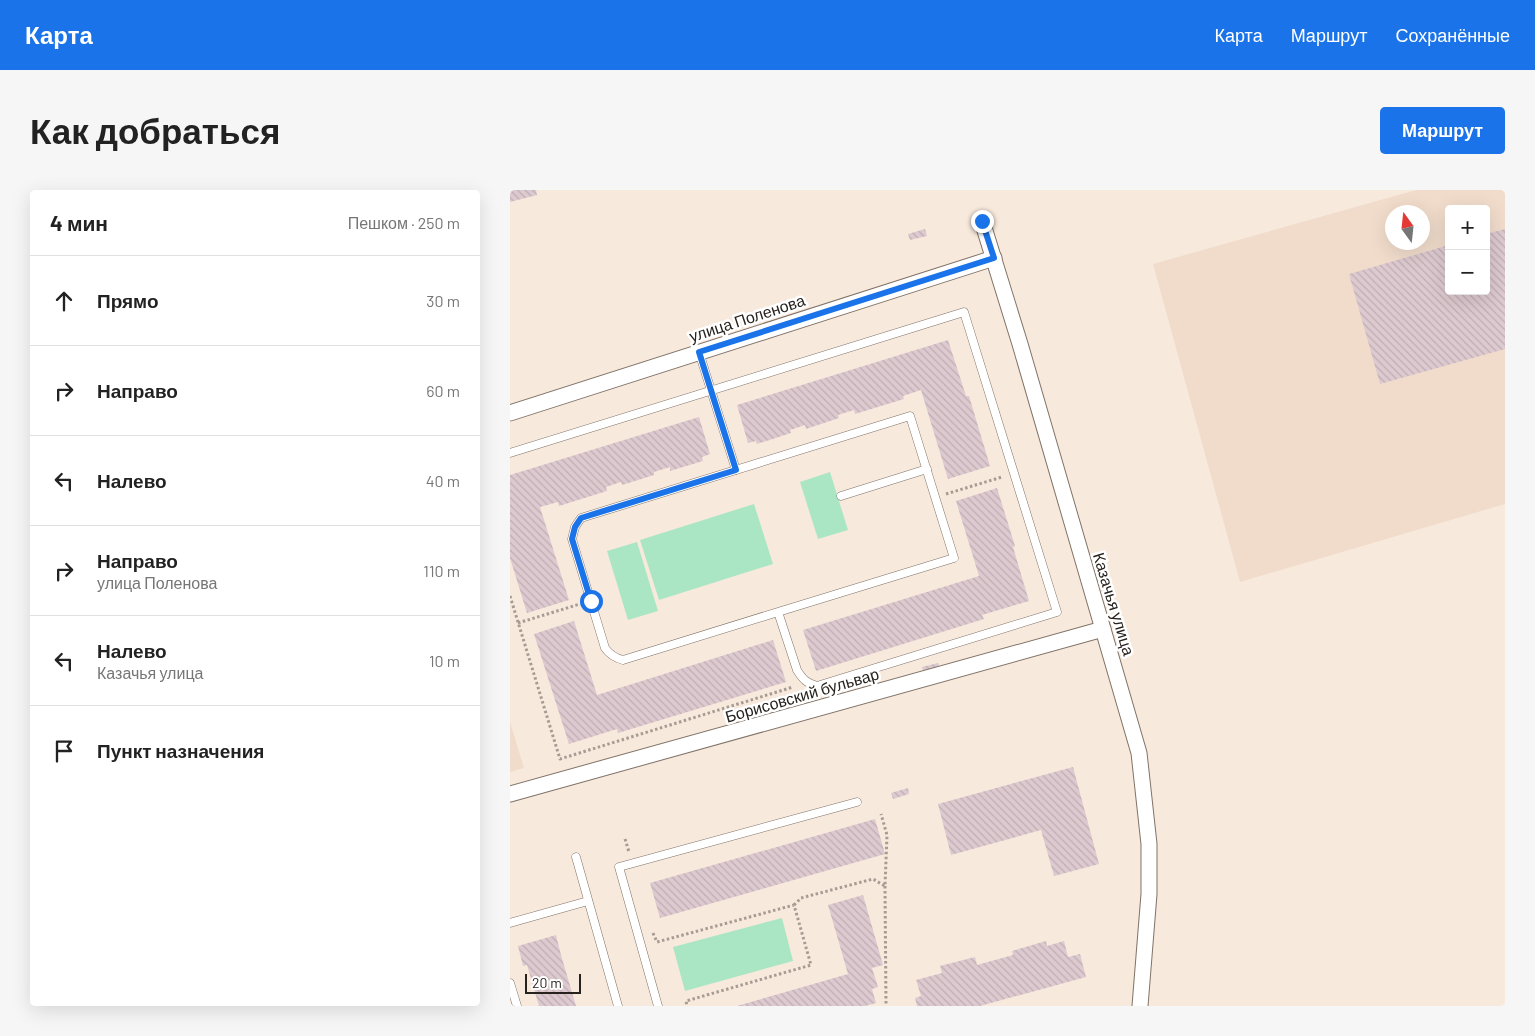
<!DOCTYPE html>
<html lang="ru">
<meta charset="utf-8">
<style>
body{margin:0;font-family:Barlow,sans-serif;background:#f6f6f6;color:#222}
.controls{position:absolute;right:15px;top:15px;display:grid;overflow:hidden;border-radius:5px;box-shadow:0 5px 20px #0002}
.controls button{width:45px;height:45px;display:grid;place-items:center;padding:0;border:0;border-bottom:1px solid #e0e0e0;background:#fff;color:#222;font:25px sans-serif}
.compass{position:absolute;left:875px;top:15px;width:45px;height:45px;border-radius:50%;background:#fff;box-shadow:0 5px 20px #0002;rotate:345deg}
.scale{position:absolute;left:15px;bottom:12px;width:56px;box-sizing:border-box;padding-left:5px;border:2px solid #27221d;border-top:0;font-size:14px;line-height:18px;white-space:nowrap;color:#27221d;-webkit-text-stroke:4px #fff;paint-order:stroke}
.stop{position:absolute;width:15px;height:15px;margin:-11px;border:4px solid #1a73e8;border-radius:50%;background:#fff}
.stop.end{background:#1a73e8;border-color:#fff;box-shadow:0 1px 5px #0008}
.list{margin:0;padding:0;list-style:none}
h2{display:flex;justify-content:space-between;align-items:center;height:65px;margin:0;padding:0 20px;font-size:21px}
h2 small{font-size:16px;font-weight:400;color:#767676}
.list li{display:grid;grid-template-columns:32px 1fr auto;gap:15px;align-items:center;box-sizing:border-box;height:90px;padding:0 20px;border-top:1px solid #e0e0e0}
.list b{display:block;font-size:19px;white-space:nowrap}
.list p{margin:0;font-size:16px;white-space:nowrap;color:#767676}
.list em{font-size:16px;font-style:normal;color:#767676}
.icon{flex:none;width:28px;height:28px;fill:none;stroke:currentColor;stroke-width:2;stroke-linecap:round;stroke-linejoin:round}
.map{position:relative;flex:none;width:995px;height:816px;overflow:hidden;border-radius:5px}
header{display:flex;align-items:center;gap:30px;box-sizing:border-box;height:70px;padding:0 25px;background:#1a73e8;color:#fff}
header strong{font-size:24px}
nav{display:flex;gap:28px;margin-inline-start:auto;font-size:18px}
.intro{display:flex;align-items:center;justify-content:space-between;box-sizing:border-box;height:120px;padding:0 30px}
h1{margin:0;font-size:35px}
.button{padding:12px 22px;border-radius:5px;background:#1a73e8;color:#fff;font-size:18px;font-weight:700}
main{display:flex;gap:30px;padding:0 30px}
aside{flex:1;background:#fff;border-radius:5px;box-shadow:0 5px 20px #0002}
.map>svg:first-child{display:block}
.built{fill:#f1dccb;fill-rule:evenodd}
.green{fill:#abe6c4}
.building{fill:url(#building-back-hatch)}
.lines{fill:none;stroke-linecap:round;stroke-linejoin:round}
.lane-casing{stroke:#807368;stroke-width:9}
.street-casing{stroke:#807368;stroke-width:17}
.path{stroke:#a79c93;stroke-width:3;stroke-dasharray:2.5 2.5;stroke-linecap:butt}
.lane{stroke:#fff;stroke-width:8}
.street{stroke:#fff;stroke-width:15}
.route{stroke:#1a73e8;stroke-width:6}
.labels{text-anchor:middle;stroke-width:5;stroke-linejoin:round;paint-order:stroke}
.street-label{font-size:16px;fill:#27221d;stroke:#fff}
</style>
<header>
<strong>Карта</strong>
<nav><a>Карта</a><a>Маршрут</a><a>Сохранённые</a></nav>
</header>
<div class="intro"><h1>Как добраться</h1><a class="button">Маршрут</a></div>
<main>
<aside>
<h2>4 мин<small>Пешком · 250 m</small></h2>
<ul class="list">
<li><svg class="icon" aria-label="ahead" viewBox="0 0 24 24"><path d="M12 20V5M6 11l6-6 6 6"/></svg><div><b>Прямо</b></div><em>30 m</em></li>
<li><svg class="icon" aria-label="right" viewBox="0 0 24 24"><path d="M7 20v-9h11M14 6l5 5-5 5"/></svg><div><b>Направо</b></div><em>60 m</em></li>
<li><svg class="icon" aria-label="left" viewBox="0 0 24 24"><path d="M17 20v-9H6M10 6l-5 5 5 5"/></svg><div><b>Налево</b></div><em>40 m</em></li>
<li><svg class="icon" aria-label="right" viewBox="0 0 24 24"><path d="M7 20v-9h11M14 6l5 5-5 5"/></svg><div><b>Направо</b><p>улица Поленова</p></div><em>110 m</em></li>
<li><svg class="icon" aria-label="left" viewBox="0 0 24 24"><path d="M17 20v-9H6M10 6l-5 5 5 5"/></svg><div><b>Налево</b><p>Казачья улица</p></div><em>10 m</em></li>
<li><svg class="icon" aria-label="arrive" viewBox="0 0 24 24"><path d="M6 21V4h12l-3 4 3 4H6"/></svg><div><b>Пункт назначения</b></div></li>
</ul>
</aside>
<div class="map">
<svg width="995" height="816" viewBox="0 0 995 816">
<defs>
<pattern id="building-back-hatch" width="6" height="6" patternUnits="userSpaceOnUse" patternTransform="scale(1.25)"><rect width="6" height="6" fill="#ddcad0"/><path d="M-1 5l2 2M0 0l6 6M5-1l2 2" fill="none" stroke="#beadb2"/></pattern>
</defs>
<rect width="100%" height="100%" fill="#f8e9dd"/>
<g class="built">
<path d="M906 0H995V314L730 392 643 74ZM939 19H976V101H939ZM882 22H912V52H882Z"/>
<path d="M0 532 14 578 0 582Z"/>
</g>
<g class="green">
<path d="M320 282 338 340 308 349 290 292Z"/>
<path d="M244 314 263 374 149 410 130 350Z"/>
<path d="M127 352 148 421 118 430 97 361Z"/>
<path d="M272 728 283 771 175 801 163 757Z"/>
</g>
<g class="building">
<path d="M0 0H26L27 5 0 12Z"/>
<path d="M415 39 417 46 400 50 398 44Z"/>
<path d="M995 39V159L870 194 839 84 939 55V101H976V44Z"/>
<path d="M438 150 456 206H459L480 276 438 289 411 200 393 206 394 209 345 224 344 220 328 225 329 228 296 239 295 235 280 240 281 243 247 254 246 251 238 253 227 215Z"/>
<path d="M189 227 200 264 192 267 193 271 160 281V277L144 282V285L112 295 111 292 96 297 97 301 49 316 48 312 30 317 59 410 17 423 0 368V285Z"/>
<path d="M487 298 505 356 503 357 519 411 472 425 474 429 306 481 293 440 469 386 446 311Z"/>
<path d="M64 431 87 505 263 450 276 492 108 543 107 539 59 554 24 444Z"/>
<path d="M428 473 430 479 414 484 412 477Z"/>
<path d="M563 577 589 674 544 686 531 640 441 665 428 614Z"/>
<path d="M398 598 399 604 383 609 381 603Z"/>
<path d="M365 629 375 664 150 728 140 693Z"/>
<path d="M353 705 373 775 362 778 368 797 362 799 366 813 355 816H227L338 784 318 715Z"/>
<path d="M46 745 51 765 66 816H29L17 775 13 776 8 756Z"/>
<path d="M536 751 537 756 554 751 558 767 570 764 576 787 470 816H407L405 808 411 806 406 790 432 783 430 776 465 767 467 775 503 765 502 761Z"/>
</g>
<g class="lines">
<defs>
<g id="lane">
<path d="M189 162 226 280"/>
<path d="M0 263 454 122 547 422 307 496C297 493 293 490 287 480L268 422 444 368 400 226 71 328 65 337 62 349 95 458C100 465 105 468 113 470L268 422"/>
<path d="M331 306 417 279"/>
<path d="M66 667 108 816"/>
<path d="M0 733 78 711"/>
<path d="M0 793 7 816"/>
<path d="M148 816 109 677 347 612"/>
</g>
<g id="street">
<path d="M472 31 510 154 629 563 639 654V704L630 816"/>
<path d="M0 223 484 68"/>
<path d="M0 604 593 439"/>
</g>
</defs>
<use href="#lane" class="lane-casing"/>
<use href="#street" class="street-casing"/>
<g class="path">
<path d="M436 304 492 287"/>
<path d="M0 406 50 569 283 497"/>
<path d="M8 433 70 414"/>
<path d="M115 649 119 662"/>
<path d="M375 696 376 816"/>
<path d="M284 715 291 708 363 689 375 696 377 645 371 624"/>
<path d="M143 743 147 752 284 715 301 775 176 811 177 816"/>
</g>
<use href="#lane" class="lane"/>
<use href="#street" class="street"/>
</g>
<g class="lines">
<path class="route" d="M81 411 62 349 65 337 71 328 226 280 189 162 484 68 472 31"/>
</g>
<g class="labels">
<g class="street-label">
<text transform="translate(237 128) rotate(-18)" y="6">улица Поленова</text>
<text transform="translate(604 414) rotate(73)" y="6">Казачья улица</text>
<text transform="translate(292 505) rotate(-16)" y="6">Борисовский бульвар</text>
</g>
</g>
</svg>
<div class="controls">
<button>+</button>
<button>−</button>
</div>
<svg class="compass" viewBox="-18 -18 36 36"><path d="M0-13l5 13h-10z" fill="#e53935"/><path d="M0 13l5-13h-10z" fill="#767676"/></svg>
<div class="scale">20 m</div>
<div class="stop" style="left:81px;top:411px"></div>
<div class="stop end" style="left:472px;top:31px"></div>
</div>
</main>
